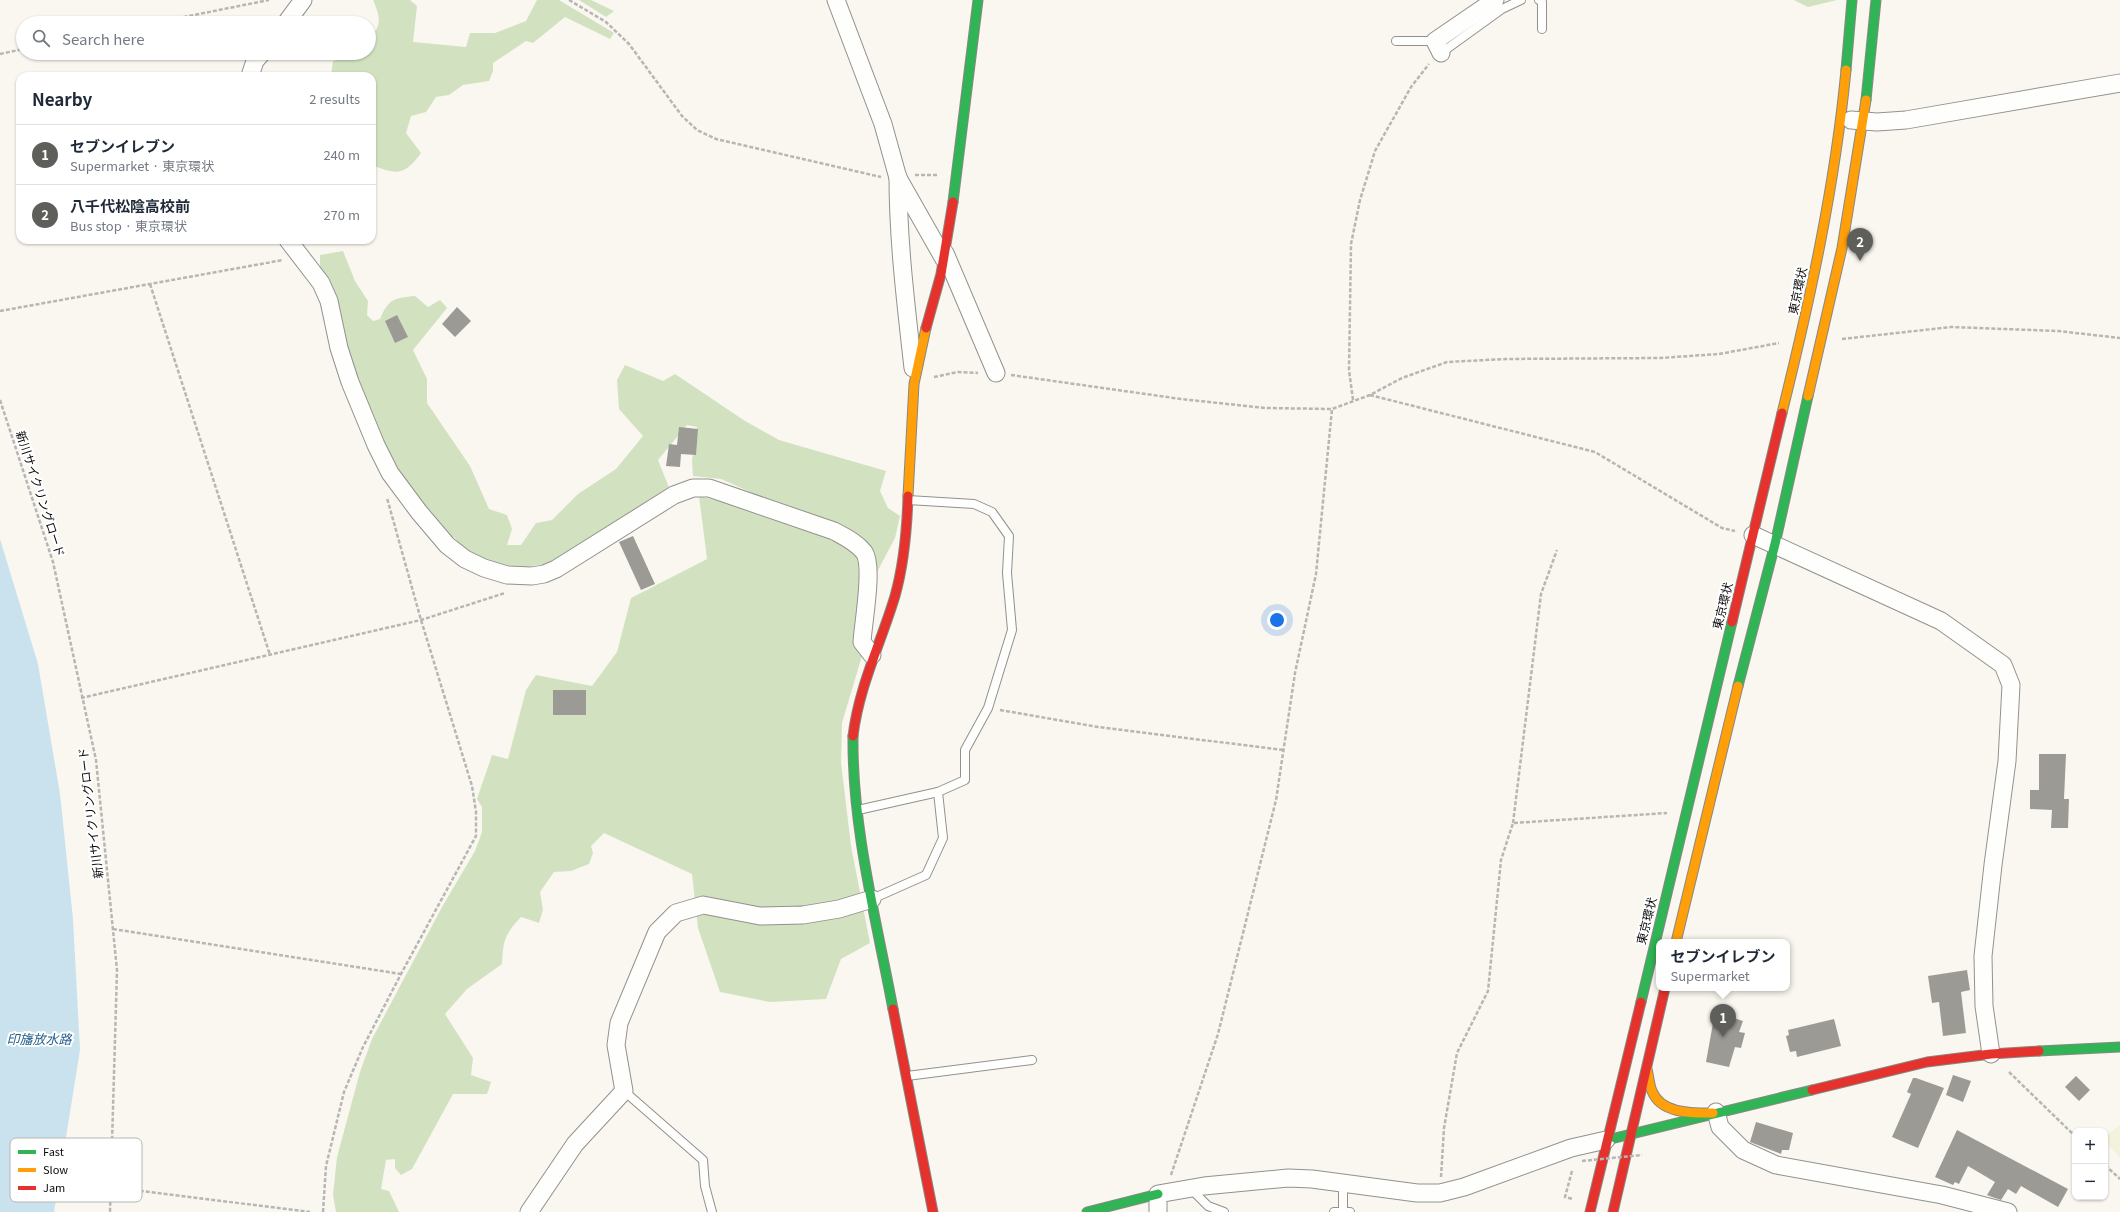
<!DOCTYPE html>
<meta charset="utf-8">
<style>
body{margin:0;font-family:Georgia,"Noto Sans JP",serif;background:#f6f6f7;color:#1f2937}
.controls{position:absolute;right:12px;bottom:12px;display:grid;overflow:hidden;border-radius:8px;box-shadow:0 1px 3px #0004}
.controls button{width:36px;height:36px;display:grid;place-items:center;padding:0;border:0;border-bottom:1px solid #e0e1e3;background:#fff;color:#1f2937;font:20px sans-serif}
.you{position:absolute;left:1277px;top:620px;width:14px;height:14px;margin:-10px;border:3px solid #fff;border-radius:50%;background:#1a73e8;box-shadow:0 0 0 6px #1a73e833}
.badge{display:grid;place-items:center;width:26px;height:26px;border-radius:50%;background:#5e5e5b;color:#fff;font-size:13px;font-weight:700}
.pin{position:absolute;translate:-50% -33px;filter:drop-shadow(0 1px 2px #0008)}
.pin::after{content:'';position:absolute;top:21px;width:14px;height:12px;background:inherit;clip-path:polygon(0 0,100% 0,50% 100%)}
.popup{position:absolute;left:1656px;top:939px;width:134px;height:52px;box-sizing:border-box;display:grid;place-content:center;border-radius:8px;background:#fff;filter:drop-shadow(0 1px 3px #0005);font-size:13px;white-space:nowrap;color:#747a83}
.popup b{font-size:15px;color:#1f2937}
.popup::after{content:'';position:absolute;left:50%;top:100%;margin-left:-8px;border:8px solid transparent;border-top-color:#fff}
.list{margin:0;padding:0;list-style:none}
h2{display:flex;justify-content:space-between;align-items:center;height:52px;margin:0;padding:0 16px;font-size:17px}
h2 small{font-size:13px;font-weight:400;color:#747a83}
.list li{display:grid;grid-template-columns:26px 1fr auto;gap:12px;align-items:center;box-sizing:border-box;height:60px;padding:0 16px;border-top:1px solid #e0e1e3}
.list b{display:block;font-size:15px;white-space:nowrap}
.list p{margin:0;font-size:13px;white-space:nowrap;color:#747a83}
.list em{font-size:13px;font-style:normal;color:#747a83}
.icon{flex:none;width:22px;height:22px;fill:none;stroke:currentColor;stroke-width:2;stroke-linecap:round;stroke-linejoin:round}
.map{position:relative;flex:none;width:2120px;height:1212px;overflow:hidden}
.search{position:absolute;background:#fff;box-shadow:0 1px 3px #0004;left:16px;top:16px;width:360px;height:44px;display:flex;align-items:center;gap:10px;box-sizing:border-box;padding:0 14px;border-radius:22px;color:#747a83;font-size:15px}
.panel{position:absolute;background:#fff;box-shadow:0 1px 3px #0004;left:16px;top:72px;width:360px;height:172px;border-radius:12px}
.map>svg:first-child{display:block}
.farmland{fill:#f4f1dd}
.forest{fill:#d2e2c0}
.water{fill:#c9e2ee}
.building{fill:#9c9a95}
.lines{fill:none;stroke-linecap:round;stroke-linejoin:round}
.lane-casing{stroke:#92918e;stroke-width:10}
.street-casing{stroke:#92918e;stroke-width:19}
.fast-casing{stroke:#898884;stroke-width:11}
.slow-casing{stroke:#898884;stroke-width:11}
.jam-casing{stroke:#898884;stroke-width:11}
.path{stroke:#b7b6b5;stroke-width:2.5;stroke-dasharray:4 2;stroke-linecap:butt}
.lane{stroke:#fefefd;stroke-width:8}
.street{stroke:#fefefd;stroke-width:17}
.fast{stroke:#30b455;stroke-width:9}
.slow{stroke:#ff9f0a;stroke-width:9}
.jam{stroke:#e5322d;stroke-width:9}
.path-bridge{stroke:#b7b6b5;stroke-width:2.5;stroke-dasharray:4 2;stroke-linecap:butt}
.labels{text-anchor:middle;stroke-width:4;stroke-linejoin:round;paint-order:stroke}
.street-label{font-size:12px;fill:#0b0b0b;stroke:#fff}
.water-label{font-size:13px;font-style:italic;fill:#245f8d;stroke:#fff}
.key{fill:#fff;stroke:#b6b6b6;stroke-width:1}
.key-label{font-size:11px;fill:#0b0b0b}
</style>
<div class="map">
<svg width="2120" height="1212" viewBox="0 0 2120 1212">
<rect width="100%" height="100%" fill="#f9f7ef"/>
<path class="farmland" d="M2120 1125V1158L2105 1141V1136Z"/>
<g class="forest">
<path d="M373 0H410L417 6 413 42 466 47 470 33H495L526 21 537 0H559L614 33 610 39 565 17 533 43 526 41 493 63V71L489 81 463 85 449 95 436 97 426 112 411 116 406 133 421 153C405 175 398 175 374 166L372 167V76H331L333 61 360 53H369C369 26 388 33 373 0Z"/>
<path d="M579 0H591L614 11 606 17Z"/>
<path d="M1794 0H1837L1808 7Z"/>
<path d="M343 251 355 281 368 301 367 315 373 321 380 319C389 299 393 298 415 296L428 307 440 300 447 308 413 350 427 379V403L470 466 489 509 507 515 512 529 507 545H521L536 523 552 520 578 494 616 469 643 436 619 409 617 380 625 365 663 381 675 374 745 421 779 440 886 471 880 491 888 508 900 516 895 538 876 574 872 606 861 659 842 723 841 762 851 846 870 943 841 959 826 999 770 1002 720 992 698 928 692 874 604 833 591 846 593 853 589 864 571 871 554 872 540 892 543 910 539 923 521 917C505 934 503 940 502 964L467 989 445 1014 473 1058 471 1075 491 1082 487 1094H453L412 1169 401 1175 395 1168V1159L386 1160 381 1189 389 1191 399 1212H336L333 1195 337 1157 360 1072 372 1039 442 907 475 851 482 832V807L477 799 492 755 508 759 526 690 536 675 592 686 617 652 631 598 707 559 699 496 754 510 755 494 721 479 693 476 692 461 697 427 687 425 658 460 670 490 559 559 544 564 504 571 464 551 455 538 444 533 389 457 355 376 320 269V255Z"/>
</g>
<path class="water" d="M0 539 38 664 60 794 73 919 80 1050 54 1212H0Z"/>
<g class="building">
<path d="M457 307 471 321 455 337 442 324Z"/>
<path d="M397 315 408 337 395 343 385 321Z"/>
<path d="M679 427 698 429 696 455 681 454 680 467 666 466 669 444 677 445Z"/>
<path d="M633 536 655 584 641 590 619 542Z"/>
<rect x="553" y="690" width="33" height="25"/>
<path d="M2039 754H2066L2064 799H2069L2068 828H2051L2052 810 2030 809V790H2039Z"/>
<path d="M1967 970 1970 990 1961 992 1966 1033 1943 1036 1939 1002 1932 1003 1928 976Z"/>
<path d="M1715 1012 1743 1021 1739 1032 1745 1033 1741 1048 1735 1047 1729 1067 1706 1062Z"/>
<path d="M1834 1019 1841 1046 1797 1057 1796 1051 1790 1052 1786 1036 1789 1035 1788 1030Z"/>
<path d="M1953 1075 1971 1081 1963 1102 1946 1095Z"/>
<path d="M2076 1076 2090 1090 2079 1101 2065 1087Z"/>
<path d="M1913 1078H1916L1944 1088 1918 1148 1892 1137 1911 1094 1907 1092Z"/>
<path d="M1756 1122 1793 1133 1789 1150H1782L1781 1154 1750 1142Z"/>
<path d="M1957 1130 2068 1189 2058 1207 2021 1186 2016 1194 2008 1189 2001 1200 1992 1197 1987 1195 1995 1182 1968 1166 1959 1184 1955 1182 1953 1185 1935 1177Z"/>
</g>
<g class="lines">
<defs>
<g id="lane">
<path d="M1539 0 1542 2V29"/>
<path d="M1396 41H1435"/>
<path d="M1441 53 1502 9 1521 0"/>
<path d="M858 810 938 792 965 780V750L988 708 1012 630 1007 573 1009 536 992 512 974 504 908 500"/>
<path d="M872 899 926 875 943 838 938 792"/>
<path d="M907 1076 1032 1060"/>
<path d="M624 1091 703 1160 705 1186 712 1212"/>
<path d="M1343 1183V1212"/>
<path d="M1191 1189 1208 1206 1224 1212"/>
<path d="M1334 1212H1350"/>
</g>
<g id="street">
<path d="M836 0 883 124 898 178 944 259"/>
<path d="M286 23 303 0"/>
<path d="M1441 53 1435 41 1495 0"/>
<path d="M250 76 255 61 262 53"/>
<path d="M1851 120 1877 122 1906 120 2120 83"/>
<path d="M898 177C898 241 906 305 913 368"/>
<path d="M288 240 321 283 329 301 339 348 350 382 376 445 390 473 419 512 447 545 465 559 484 568 507 575 532 576 544 574 556 569 674 495 693 488H709L834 531C845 537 856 542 864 552 874 566 863 623 862 642L872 655"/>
<path d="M945 253 996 373"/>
<path d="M1753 535 1941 621 2003 665 2011 685 2007 761 1993 865 1983 956 1984 1006 1991 1054"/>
<path d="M1716 1112 1720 1127 1743 1150 1776 1165 1942 1195 2008 1212"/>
<path d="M529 1212 575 1144 624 1091 616 1045 619 1023 657 932 676 913 703 905 760 916 803 915 839 909 872 899"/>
<path d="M1158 1212V1194L1204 1186 1288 1178 1312 1179 1417 1193H1440L1464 1187 1571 1148 1606 1140"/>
</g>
<g id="fast">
<path d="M1846 70 1852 0"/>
<path d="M1866 100 1876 0"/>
<path d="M953 202 978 0"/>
<path d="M1738 686 1775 544 1808 396"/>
<path d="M853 736C852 828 876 918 893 1009"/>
<path d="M1641 1002 1732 622"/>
<path d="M2039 1051 2120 1047"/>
<path d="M1615 1138 1812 1090"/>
<path d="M1087 1212 1158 1194"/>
</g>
<g id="slow">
<path d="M1808 396 1842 248 1866 100"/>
<path d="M1782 413C1810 300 1835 186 1846 70"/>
<path d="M908 496 914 384 926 328"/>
<path d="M1676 942 1738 686"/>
<path d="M1647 1069C1649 1076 1649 1084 1652 1091 1661 1114 1692 1113 1713 1113"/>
</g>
<g id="jam">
<path d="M926 328 941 274 953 202"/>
<path d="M1732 622 1782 413"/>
<path d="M853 736C859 686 881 643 895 596 904 564 907 529 908 496"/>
<path d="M893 1009 933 1212"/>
<path d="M1812 1090 1927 1062 1991 1054 2039 1051"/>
<path d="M1590 1212 1641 1002"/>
<path d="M1613 1212 1665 988"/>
</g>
</defs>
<use href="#lane" class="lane-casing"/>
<use href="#street" class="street-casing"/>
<use href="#fast" class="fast-casing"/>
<use href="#slow" class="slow-casing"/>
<use href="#jam" class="jam-casing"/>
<g class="path">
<path d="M569 0 606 22 629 44 682 116 697 130 716 139 881 177"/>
<path d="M154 23 269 0"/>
<path d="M0 54 23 49"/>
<path d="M915 175H938"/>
<path d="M150 284 270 655"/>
<path d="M0 311 283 260"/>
<path d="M1842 339 1951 327 2058 331 2120 338"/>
<path d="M1011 375 1181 399 1265 408 1332 409 1370 395 1402 378 1447 362 1506 359 1660 358 1719 354 1779 343"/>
<path d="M934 377 958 372 978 373"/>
<path d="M1370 395 1595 452 1722 528 1735 531"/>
<path d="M0 400 53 562 96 760 117 970 110 1212"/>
<path d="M1353 400 1349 370 1351 244 1360 200 1375 151 1411 87 1429 64"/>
<path d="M81 698 421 620 505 593"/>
<path d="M1000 710 1098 727 1283 750"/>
<path d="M1513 823 1541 594 1557 550"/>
<path d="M113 929 401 974"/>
<path d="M2009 1072 2075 1136"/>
<path d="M2105 1165 2120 1179"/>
<path d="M1572 1171 1565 1197 1573 1199"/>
<path d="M1171 1175 1218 1034 1276 800 1295 673 1316 574 1332 409"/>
<path d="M1441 1177 1444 1128 1457 1053 1488 991 1501 860 1513 823 1667 813"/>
<path d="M110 1187 310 1212"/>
<path d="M323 1212 326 1166 344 1092 363 1047 401 974 476 836V812L472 786 421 620 387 498"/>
</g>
<use href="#lane" class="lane"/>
<use href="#street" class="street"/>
<use href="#fast" class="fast"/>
<use href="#slow" class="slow"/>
<use href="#jam" class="jam"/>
<path class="path-bridge" d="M1582 1161 1642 1155"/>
</g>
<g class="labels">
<g class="street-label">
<text transform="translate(1798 291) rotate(-78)" y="4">東京環状</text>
<text transform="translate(40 494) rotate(72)" y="4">新川サイクリングロード</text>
<text transform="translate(1723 606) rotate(-76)" y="4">東京環状</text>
<text transform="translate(91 813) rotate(-97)" y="4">新川サイクリングロード</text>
<text transform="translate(1647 921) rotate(-76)" y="4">東京環状</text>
</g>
<g class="water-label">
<text x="39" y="1044">印旛放水路</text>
</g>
</g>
<rect x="10" y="1138" width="132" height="64" rx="6" class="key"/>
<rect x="18" y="1150" width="18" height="4" fill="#30b455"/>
<rect x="18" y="1168" width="18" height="4" fill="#ff9f0a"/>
<rect x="18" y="1186" width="18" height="4" fill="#e5322d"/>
<g class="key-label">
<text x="43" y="1156">Fast</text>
<text x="43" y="1174">Slow</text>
<text x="43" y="1192">Jam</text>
</g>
</svg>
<div class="controls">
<button>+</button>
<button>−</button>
</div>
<div class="you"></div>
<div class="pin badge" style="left:1723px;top:1037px">1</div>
<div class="popup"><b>セブンイレブン</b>Supermarket</div>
<div class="pin badge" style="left:1860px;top:261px">2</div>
<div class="search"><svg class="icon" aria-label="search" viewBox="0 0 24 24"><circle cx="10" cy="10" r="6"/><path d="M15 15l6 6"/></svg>Search here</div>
<section class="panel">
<h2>Nearby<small>2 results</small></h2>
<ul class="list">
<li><span class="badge">1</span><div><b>セブンイレブン</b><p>Supermarket · 東京環状</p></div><em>240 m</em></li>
<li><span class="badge">2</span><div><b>八千代松陰高校前</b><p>Bus stop · 東京環状</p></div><em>270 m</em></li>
</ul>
</section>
</div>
